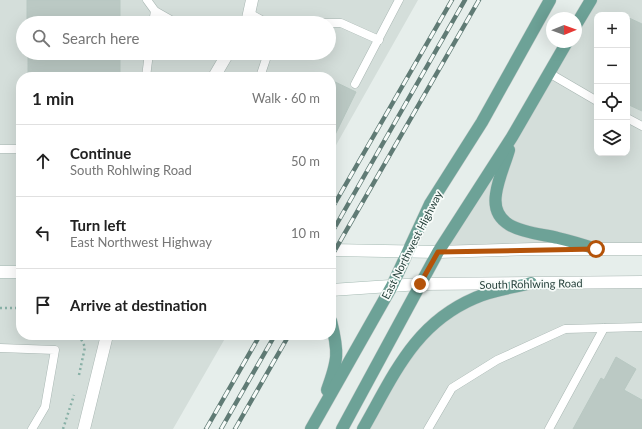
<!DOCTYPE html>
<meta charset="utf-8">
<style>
body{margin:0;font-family:Lato,sans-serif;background:#f2f2f2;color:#222}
.controls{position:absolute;right:12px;top:12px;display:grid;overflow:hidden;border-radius:8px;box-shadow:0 4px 16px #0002}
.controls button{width:36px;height:36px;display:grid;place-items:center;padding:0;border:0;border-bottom:1px solid #e0e0e0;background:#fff;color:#222;font:20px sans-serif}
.compass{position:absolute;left:546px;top:12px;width:36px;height:36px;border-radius:50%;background:#fff;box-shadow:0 4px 16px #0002;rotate:89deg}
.stop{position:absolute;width:12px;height:12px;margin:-9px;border:3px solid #b45309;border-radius:50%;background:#fff}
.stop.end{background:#b45309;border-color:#fff;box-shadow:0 1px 4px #0008}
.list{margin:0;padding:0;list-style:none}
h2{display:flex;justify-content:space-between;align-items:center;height:52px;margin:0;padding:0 16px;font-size:17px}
h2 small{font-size:13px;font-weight:400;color:#767676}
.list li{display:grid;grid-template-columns:26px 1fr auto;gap:12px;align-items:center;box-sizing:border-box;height:72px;padding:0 16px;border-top:1px solid #e0e0e0}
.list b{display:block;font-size:15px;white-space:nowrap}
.list p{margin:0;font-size:13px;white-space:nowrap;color:#767676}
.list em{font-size:13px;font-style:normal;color:#767676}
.icon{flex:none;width:22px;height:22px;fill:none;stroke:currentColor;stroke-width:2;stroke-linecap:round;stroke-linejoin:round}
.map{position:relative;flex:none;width:642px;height:429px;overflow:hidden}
.search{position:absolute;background:#fff;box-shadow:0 4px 16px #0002;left:16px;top:16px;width:320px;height:44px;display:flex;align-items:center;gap:10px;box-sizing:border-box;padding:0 14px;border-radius:22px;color:#767676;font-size:15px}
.panel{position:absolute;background:#fff;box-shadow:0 4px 16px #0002;left:16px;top:72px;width:320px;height:268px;border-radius:16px}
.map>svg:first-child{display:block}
.built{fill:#d4deda;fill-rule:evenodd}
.building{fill:#bbc9c4;stroke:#b8c8c2}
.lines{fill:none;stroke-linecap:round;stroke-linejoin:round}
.service-casing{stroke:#a8b6b2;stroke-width:9}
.minor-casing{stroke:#a8b6b2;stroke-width:13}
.tertiary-casing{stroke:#a8b6b2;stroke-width:13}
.secondary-casing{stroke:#a5bab3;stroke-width:13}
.primary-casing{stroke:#c2cac8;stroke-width:13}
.path{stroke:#88b0a6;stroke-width:2.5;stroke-dasharray:2 3;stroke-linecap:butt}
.service{stroke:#fff;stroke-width:8}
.minor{stroke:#fff;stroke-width:12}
.tertiary{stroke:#fff;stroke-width:12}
.secondary{stroke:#fff;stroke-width:12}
.primary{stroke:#6da297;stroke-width:12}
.rail-casing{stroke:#607b75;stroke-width:4.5}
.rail{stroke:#f7fbf9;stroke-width:3;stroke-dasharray:9;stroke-linecap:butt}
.route{stroke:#b45309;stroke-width:5}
.labels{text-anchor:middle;stroke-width:3.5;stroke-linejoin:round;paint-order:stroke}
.street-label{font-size:11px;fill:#25403a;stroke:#f7fbf9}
</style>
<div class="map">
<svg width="642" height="429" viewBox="0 0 642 429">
<rect width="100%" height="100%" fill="#e6eeeb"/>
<g class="built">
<path d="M0 0H418L331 154V77H21V335H227L173 429H0ZM23 23H329V53H23Z"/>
<path d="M591 0H642V249L438 252 567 42H576V25ZM597 15H627V153H597Z"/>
<path d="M642 282V429H363L409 349 452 309 531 283Z"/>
</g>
<g class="building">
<rect x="27" y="0" width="93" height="23"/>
<path d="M627 17 642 24V111L627 104Z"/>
<rect x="28" y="53" width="92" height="24"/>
<path d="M331 80 356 92 331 143Z"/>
<path d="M616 357 636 369 624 390 642 400V429H573L601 378 604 380Z"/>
</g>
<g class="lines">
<defs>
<g id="service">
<path d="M147 0 155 11 153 23"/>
<path d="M155 11 176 23"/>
<path d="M249 13 267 23"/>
<path d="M319 23H341L379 40"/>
<path d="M549 73 597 101"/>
<path d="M146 77 149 53"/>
<path d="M260 77 268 53"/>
<path d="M355 84 399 0"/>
<path d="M627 118 642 126"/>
<path d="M0 149H21"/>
<path d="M0 348 55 350 45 407 32 429"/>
<path d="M428 429 452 388 497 360 565 329 642 327"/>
<path d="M549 429 604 328"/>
</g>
<g id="minor">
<path d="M247 23 252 0"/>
<path d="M214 77 228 53"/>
<path d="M84 429 107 335"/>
</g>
<g id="tertiary">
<path d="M438 252 534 249H642"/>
<path d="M420 284 642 282"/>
</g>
<g id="secondary">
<path d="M331 250 438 252"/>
<path d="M0 272H21"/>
<path d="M331 290 420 284"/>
</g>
<g id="primary">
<path d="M576 25 591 0"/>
<path d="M509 150C505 164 498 179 496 194 490 232 534 232 558 238 571 241 584 245 596 249"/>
<path d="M327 390C338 360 339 353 331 321"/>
<path d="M311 429 392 286 430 204 482 122 550 0"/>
<path d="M342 429 438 252 512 137 567 42"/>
<path d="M363 429C394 375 414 324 475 298 492 290 513 288 531 283"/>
</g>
</defs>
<use href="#service" class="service-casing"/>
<use href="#minor" class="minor-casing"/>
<use href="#tertiary" class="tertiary-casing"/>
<use href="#secondary" class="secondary-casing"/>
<use href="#primary" class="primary-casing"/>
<g class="path">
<path d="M0 308H21"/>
<path d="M79 335 85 347 79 375"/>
<path d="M63 429 74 395"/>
</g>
<use href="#service" class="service"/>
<use href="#minor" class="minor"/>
<use href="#tertiary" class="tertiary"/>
<use href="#secondary" class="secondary"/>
<use href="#primary" class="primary"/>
<defs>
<g id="rail">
<path d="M331 210 452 0"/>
<path d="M331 234 465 0"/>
<path d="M331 257 479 0"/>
<path d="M206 429 260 335"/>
<path d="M221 429 275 335"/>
<path d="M235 429 289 335"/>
</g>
</defs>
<use href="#rail" class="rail-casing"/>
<use href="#rail" class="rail"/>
</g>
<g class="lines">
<path class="route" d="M420 284 438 252 596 249"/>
</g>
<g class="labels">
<g class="street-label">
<text transform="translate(412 245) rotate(-63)" y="4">East Northwest Highway</text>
<text transform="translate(531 284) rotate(-1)" y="4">South Rohlwing Road</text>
</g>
</g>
</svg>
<div class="controls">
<button>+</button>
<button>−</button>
<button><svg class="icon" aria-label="locate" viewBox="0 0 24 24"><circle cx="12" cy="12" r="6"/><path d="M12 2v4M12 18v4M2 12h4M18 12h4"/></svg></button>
<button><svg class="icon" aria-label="layers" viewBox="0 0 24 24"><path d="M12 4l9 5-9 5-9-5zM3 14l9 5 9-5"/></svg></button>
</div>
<svg class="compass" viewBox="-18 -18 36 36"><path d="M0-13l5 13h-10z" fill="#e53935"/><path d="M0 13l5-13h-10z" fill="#767676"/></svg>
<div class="stop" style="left:596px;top:249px"></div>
<div class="stop end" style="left:420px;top:284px"></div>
<div class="search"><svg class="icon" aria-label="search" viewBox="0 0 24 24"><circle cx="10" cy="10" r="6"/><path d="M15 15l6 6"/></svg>Search here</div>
<section class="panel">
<h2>1 min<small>Walk · 60 m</small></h2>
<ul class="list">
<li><svg class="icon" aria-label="ahead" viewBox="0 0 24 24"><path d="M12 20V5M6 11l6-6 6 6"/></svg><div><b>Continue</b><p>South Rohlwing Road</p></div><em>50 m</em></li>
<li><svg class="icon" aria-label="left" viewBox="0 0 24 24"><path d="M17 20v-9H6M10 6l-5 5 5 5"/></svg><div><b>Turn left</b><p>East Northwest Highway</p></div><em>10 m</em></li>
<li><svg class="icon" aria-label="arrive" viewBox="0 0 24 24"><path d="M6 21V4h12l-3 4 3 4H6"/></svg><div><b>Arrive at destination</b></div></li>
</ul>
</section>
</div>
